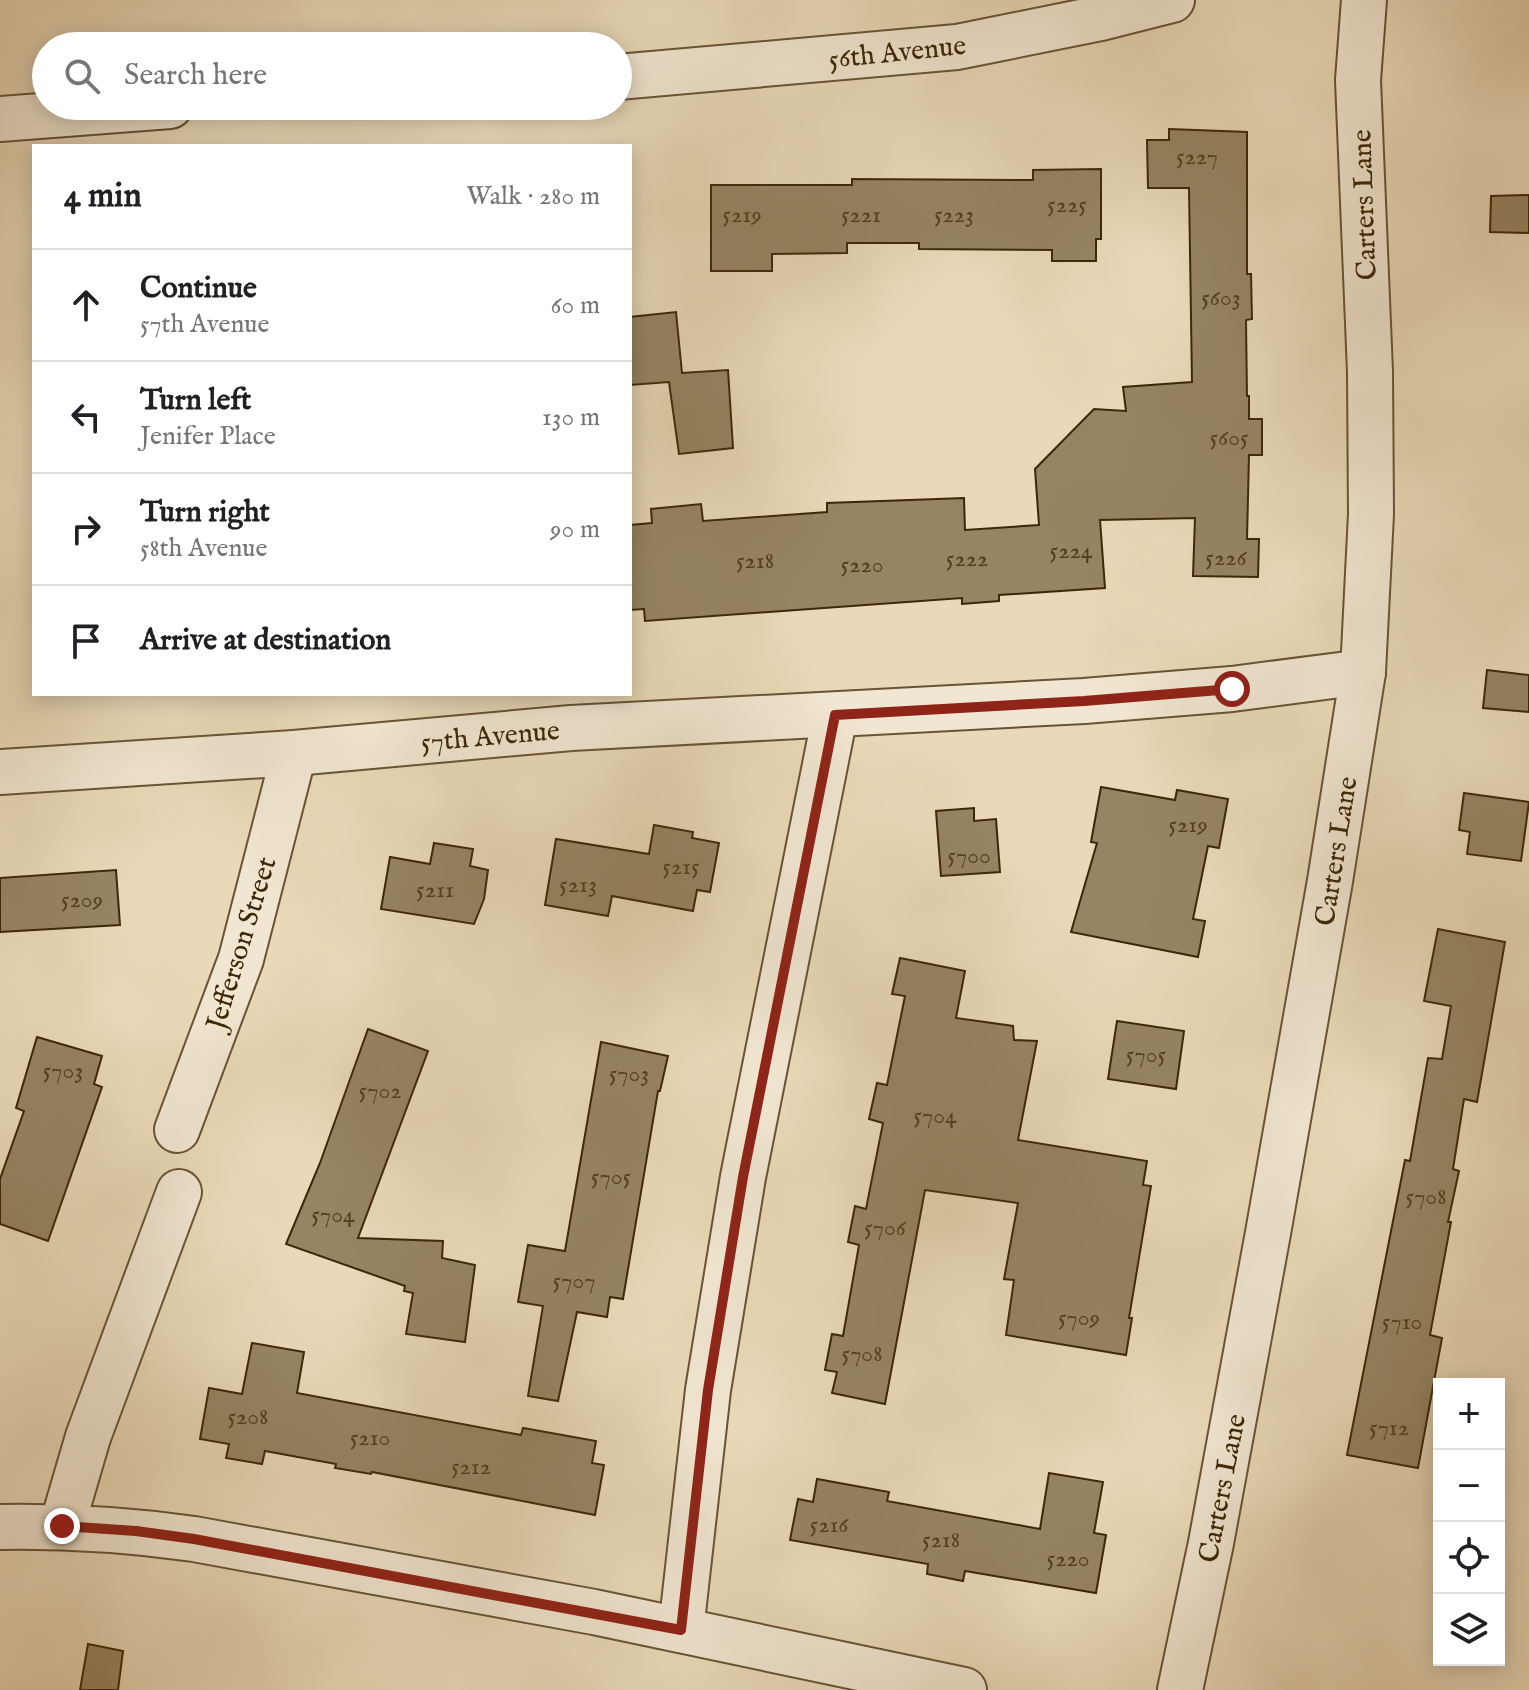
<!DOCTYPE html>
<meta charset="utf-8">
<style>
body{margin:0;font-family:"IM FELL English",serif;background:#f2f2f2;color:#202124}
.controls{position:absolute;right:24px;bottom:24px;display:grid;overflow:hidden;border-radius:0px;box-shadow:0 4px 20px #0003}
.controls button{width:72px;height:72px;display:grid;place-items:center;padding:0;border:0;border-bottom:2px solid #e0e0e0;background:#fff;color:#202124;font:40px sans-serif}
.stop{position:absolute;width:24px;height:24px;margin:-18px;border:6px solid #8f2418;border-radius:50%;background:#fff}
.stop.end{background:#8f2418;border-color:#fff;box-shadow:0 2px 8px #0008}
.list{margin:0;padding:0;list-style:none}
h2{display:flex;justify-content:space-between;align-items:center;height:104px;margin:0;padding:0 32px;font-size:34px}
h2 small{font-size:26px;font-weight:400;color:#757577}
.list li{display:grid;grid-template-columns:52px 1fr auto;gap:24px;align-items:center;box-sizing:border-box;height:112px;padding:0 32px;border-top:2px solid #e0e0e0}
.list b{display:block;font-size:30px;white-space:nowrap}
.list p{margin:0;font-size:26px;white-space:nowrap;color:#757577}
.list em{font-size:26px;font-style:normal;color:#757577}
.icon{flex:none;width:44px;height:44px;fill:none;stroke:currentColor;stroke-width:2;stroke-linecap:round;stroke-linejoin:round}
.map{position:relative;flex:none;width:1529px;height:1690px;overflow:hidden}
.search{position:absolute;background:#fff;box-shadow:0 4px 20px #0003;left:32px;top:32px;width:600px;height:88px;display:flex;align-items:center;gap:20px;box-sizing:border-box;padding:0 28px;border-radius:44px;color:#757577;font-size:30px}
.panel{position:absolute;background:#fff;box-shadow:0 4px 20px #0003;left:32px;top:144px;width:600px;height:552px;border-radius:0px}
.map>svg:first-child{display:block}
.building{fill:#968463;stroke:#3d2707;stroke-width:2}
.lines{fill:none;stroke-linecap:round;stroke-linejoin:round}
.minor-casing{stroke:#685433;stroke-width:48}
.minor{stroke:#f1e6d1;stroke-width:44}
.route{stroke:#8f2418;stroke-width:10}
.labels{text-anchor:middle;stroke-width:6;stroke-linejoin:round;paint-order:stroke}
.number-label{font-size:24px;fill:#533e1e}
.street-label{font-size:28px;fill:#3d2707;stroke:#f1e6d1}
</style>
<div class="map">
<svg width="1529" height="1690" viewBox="0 0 1529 1690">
<rect width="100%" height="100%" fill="#e9d9b8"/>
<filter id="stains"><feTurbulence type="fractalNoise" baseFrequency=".0025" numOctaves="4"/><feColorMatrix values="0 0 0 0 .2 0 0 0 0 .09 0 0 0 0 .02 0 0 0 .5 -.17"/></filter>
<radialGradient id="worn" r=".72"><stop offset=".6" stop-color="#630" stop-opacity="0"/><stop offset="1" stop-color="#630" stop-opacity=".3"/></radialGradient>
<g class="building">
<path d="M1169 129 1247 132V274H1251L1252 319 1246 320 1247 396H1249V419H1262V455H1249L1247 539H1259L1258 577 1193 576 1195 518 1100 520 1105 588 999 595V601L962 604V598L645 621 644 609 630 610V525L652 523 651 509 701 504 703 521 827 512V503L964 498 965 530 1039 525 1035 469 1094 409 1126 411 1123 387 1192 382 1189 188H1148L1147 140H1169Z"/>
<path d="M1101 169V239H1096V261H1052V250L919 249V243H847V253L772 254V271H711V185H852V179L1033 180V170Z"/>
<path d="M1529 195V233L1490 232 1491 196Z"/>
<path d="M676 312 682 373 728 370 733 448 679 454 669 382 630 385V317Z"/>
<path d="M1487 670 1529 675V712L1483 708Z"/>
<path d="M1101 787 1175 800 1177 790 1228 799 1219 848 1208 846 1193 919 1205 921 1198 957 1071 932 1097 843 1091 842Z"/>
<path d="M1464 793 1529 802 1521 861 1467 854 1470 832 1459 830Z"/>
<path d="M974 808V821L996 819 1000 872 941 876 936 811Z"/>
<path d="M654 825 693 832 692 838 719 843 710 892 697 890 693 911 612 896 608 916 545 905 556 839 649 854Z"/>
<path d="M434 843 473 849 470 866 488 870 484 899 474 924 381 909 390 857 430 864Z"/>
<path d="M116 870 120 925 0 932V878Z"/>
<path d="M1438 929 1505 942 1477 1102 1464 1099 1453 1169 1459 1171 1448 1222H1451L1430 1335 1442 1338 1418 1468 1347 1455 1405 1160 1410 1161 1428 1058 1442 1059 1451 1006 1424 1001Z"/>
<path d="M900 958 965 971 956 1018 1013 1026 1014 1040 1037 1041 1018 1140 1147 1161 1143 1185 1151 1186 1129 1318H1132L1126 1355 1006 1335 1014 1280 1004 1279 1018 1203 925 1190 885 1404 832 1393 837 1372 825 1370 832 1334 843 1336 859 1245 848 1242 855 1206 866 1209 883 1123 869 1119 877 1083 887 1085 905 996 892 994Z"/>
<path d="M1117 1021 1184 1031 1176 1089 1108 1079Z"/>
<path d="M368 1029 428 1051 358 1238 443 1241 442 1258 475 1265 465 1342 406 1334 413 1293 404 1291 405 1286 286 1244 320 1163Z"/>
<path d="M37 1037 102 1056 94 1084 102 1087 48 1241 0 1224V1179L24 1111 16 1108Z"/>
<path d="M601 1042 668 1056 660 1091H658L623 1299 610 1297 607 1317 577 1312 558 1401 528 1396 543 1306 518 1302 528 1245 565 1251Z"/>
<path d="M252 1343 304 1352 297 1393 521 1435 523 1428 596 1441 592 1463 604 1465 595 1515 372 1472 371 1474 335 1468 336 1464 265 1451 262 1464 226 1458 229 1444 200 1439 209 1388 242 1394Z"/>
<path d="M1049 1473 1103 1482 1094 1533 1106 1535 1096 1593 965 1571 963 1581 927 1574 928 1564 790 1540 798 1499 813 1502 817 1479 889 1492 887 1501 1040 1529Z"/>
<path d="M88 1644 123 1651 118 1690H80Z"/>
</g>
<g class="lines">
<defs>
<g id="minor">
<path d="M618 77 957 47 1101 18 1172 0"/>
<path d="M0 119 170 106"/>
<path d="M0 772 294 753 571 728 1084 701 1232 689 1363 672"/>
<path d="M177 1130 241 959 294 753"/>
<path d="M62 1526 88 1437 179 1192"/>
<path d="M0 1527C65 1526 129 1530 194 1539L594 1612 964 1690"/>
<path d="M681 1630 708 1390 743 1177 835 715"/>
<path d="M1180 1690 1211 1543 1268 1233 1330 881 1363 672 1371 514 1370 372 1358 80 1364 0"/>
</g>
</defs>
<use href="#minor" class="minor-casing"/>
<use href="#minor" class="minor"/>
</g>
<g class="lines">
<path class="route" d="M62 1526 136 1531 194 1539 681 1630 708 1390 743 1177 835 715 1084 701 1232 689"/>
</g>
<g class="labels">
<g class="number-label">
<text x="1197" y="164">5227</text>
<text x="1067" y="212">5225</text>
<text x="742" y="222">5219</text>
<text x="861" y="222">5221</text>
<text x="954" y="222">5223</text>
<text x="1221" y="305">5603</text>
<text x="1229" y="445">5605</text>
<text x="1071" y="558">5224</text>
<text x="1226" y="565">5226</text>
<text x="967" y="566">5222</text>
<text x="755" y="568">5218</text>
<text x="862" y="572">5220</text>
<text x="1188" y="832">5219</text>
<text x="969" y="863">5700</text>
<text x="681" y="874">5215</text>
<text x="578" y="892">5213</text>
<text x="435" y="897">5211</text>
<text x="82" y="907">5209</text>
<text x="1146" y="1062">5705</text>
<text x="63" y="1078">5703</text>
<text x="629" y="1081">5703</text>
<text x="380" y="1098">5702</text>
<text x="935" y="1123">5704</text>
<text x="611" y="1184">5705</text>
<text x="1426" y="1204">5708</text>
<text x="333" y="1222">5704</text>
<text x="885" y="1235">5706</text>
<text x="574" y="1288">5707</text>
<text x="1079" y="1325">5709</text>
<text x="1402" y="1329">5710</text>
<text x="862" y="1361">5708</text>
<text x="248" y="1424">5208</text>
<text x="1389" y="1435">5712</text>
<text x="370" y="1445">5210</text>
<text x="471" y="1474">5212</text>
<text x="829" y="1532">5216</text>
<text x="941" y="1547">5218</text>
<text x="1068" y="1566">5220</text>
</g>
<g class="street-label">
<text transform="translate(897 51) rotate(-6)" y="10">56th Avenue</text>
<text transform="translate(1363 205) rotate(-92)" y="10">Carters Lane</text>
<text transform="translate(490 735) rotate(-5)" y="10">57th Avenue</text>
<text transform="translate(1335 851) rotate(-81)" y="10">Carters Lane</text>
<text transform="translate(240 943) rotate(-73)" y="10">Jefferson Street</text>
<text transform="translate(1221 1488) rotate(-79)" y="10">Carters Lane</text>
</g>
</g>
<rect width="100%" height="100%" filter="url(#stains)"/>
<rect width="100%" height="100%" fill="url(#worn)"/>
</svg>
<div class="controls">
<button>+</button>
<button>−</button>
<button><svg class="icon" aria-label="locate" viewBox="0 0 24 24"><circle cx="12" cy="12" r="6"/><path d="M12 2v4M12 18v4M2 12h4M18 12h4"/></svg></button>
<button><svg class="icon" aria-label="layers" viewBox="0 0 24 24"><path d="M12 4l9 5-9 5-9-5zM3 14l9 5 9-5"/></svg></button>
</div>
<div class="stop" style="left:1232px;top:689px"></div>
<div class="stop end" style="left:62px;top:1526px"></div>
<div class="search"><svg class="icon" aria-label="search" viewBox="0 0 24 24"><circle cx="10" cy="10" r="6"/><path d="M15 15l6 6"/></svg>Search here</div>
<section class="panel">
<h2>4 min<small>Walk · 280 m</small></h2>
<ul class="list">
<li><svg class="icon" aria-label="ahead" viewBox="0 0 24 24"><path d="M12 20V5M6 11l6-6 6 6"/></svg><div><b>Continue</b><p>57th Avenue</p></div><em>60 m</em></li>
<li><svg class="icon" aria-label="left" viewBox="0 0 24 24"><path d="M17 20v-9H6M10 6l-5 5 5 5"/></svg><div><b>Turn left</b><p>Jenifer Place</p></div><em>130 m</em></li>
<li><svg class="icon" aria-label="right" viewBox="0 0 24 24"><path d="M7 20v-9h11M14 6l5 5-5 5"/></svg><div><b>Turn right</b><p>58th Avenue</p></div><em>90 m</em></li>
<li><svg class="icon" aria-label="arrive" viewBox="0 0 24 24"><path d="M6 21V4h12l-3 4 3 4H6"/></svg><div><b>Arrive at destination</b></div></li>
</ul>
</section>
</div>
